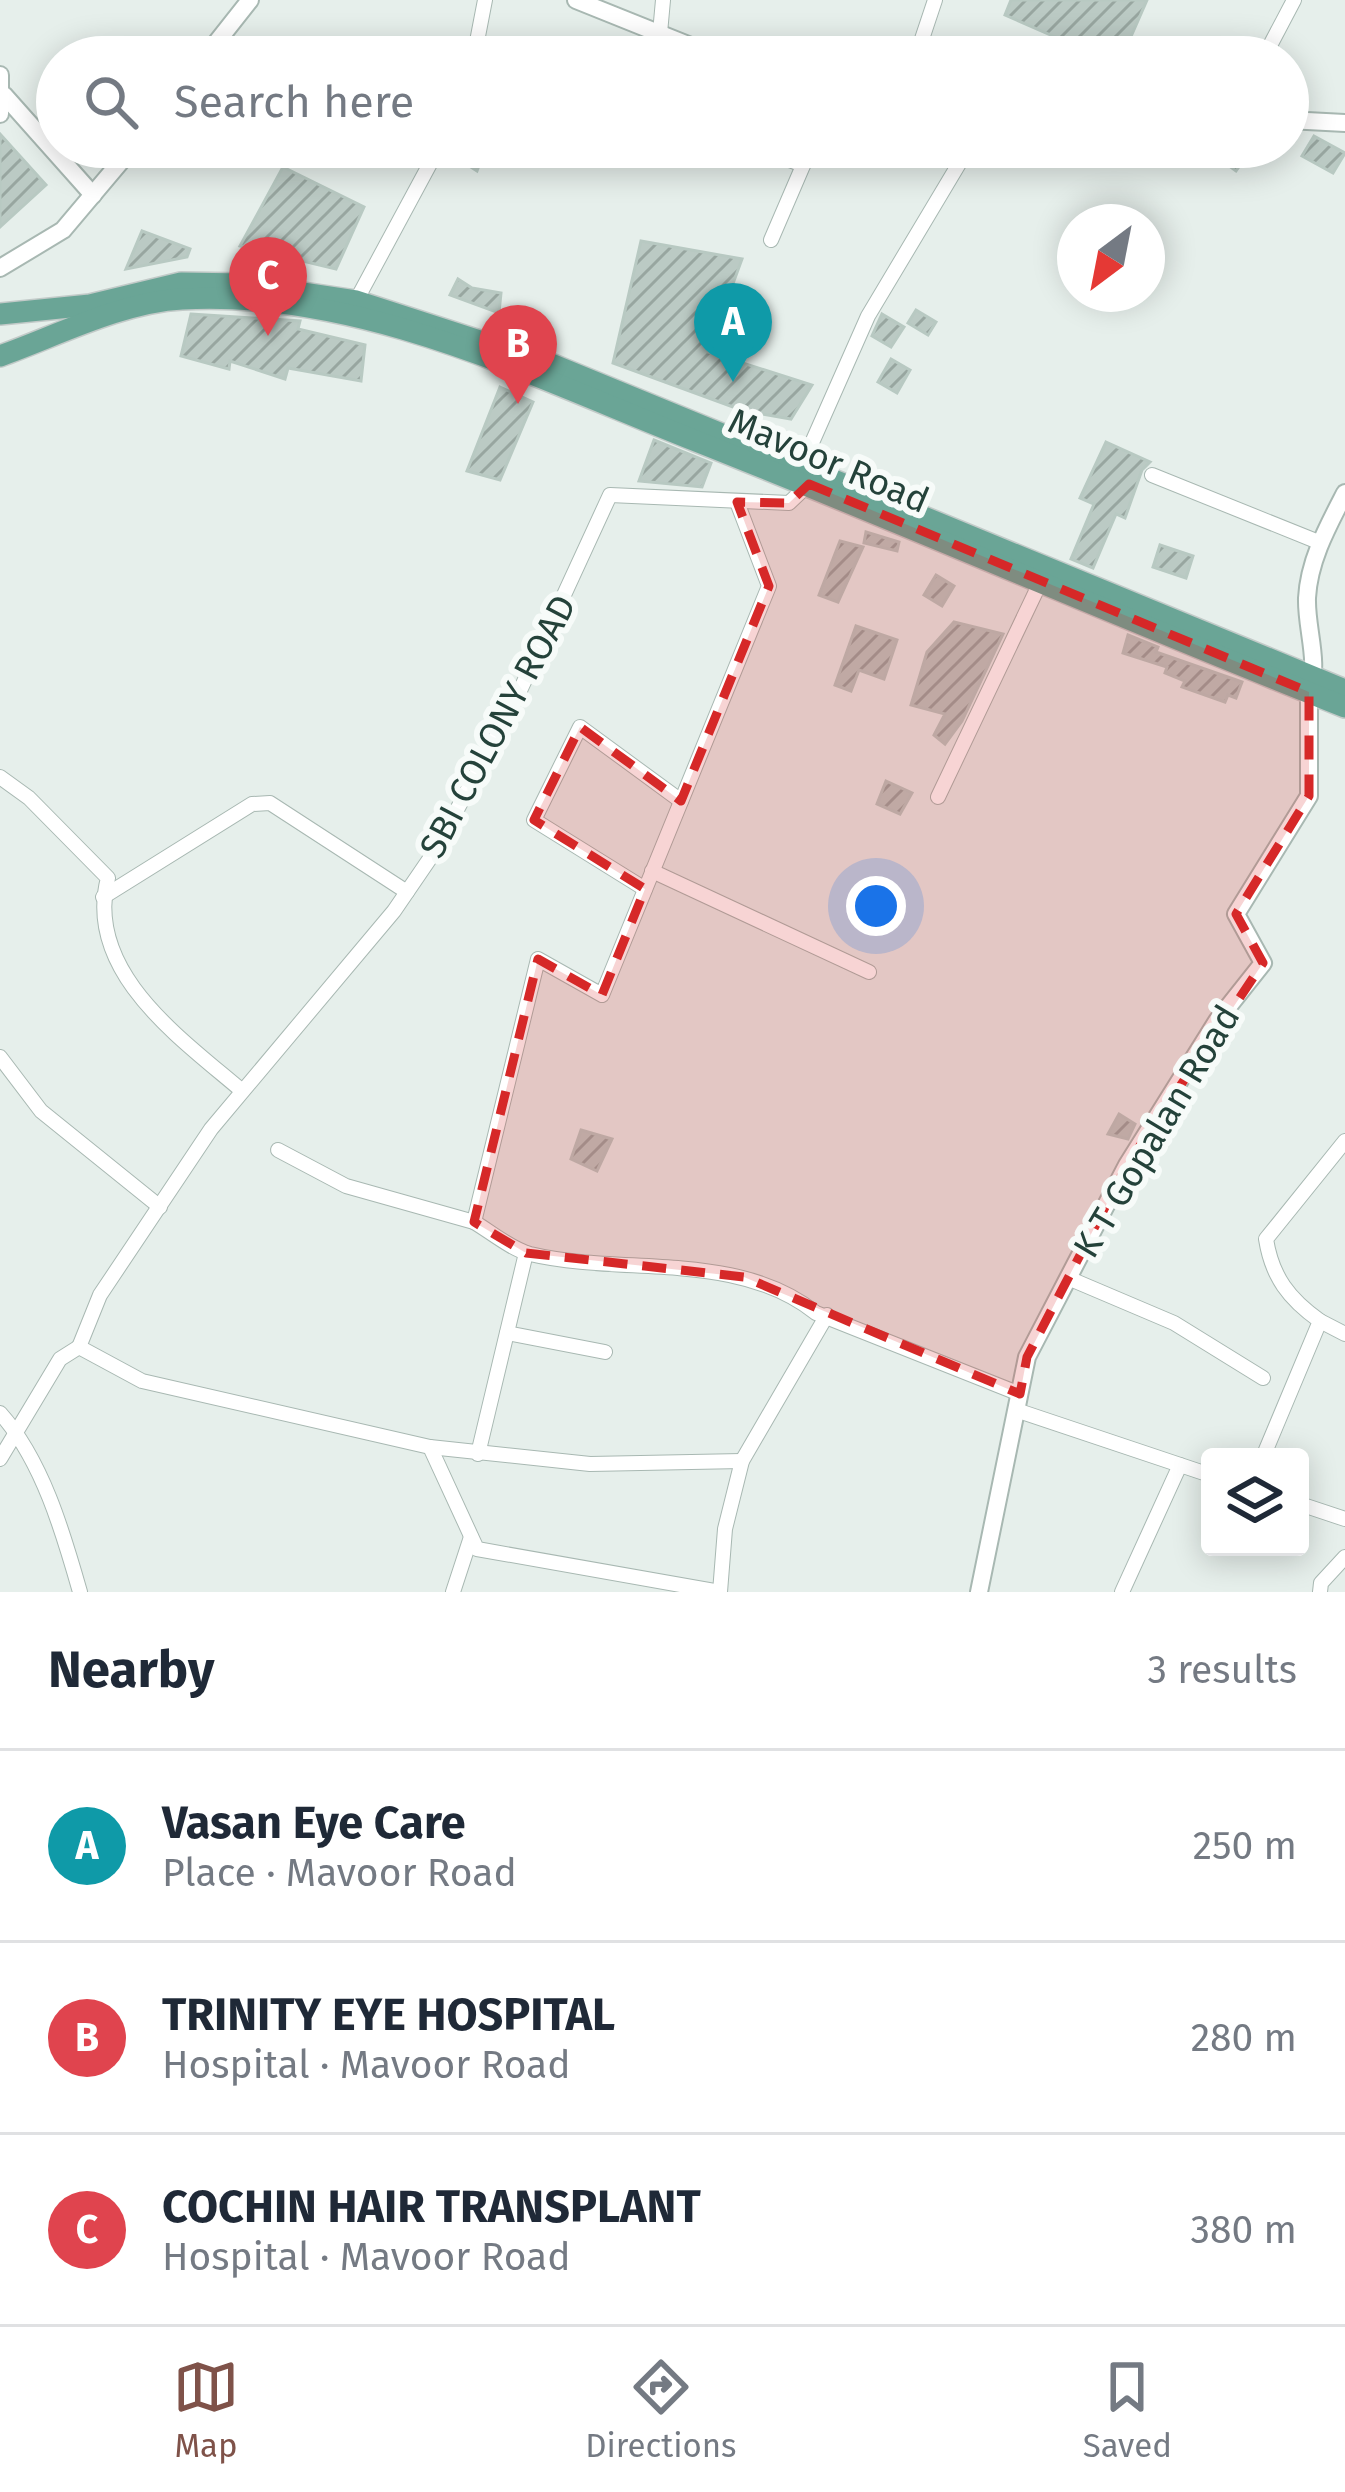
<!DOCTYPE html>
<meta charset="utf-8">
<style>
body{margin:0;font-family:"Fira Sans",sans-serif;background:#f2f2f3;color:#1f2937}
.controls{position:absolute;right:36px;bottom:36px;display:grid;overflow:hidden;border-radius:12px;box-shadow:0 6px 30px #0003}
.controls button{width:108px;height:108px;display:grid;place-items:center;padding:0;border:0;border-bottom:3px solid #e0e1e3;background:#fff;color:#1f2937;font:60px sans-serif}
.compass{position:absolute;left:1057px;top:204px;width:108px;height:108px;border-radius:50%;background:#fff;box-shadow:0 6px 30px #0003;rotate:212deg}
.you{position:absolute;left:876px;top:906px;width:42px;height:42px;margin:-30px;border:9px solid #fff;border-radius:50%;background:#1a73e8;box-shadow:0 0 0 18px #1a73e833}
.badge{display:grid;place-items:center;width:78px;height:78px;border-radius:50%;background:#7f5249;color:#fff;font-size:39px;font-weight:700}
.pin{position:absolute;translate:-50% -99px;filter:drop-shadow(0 3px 6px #0008)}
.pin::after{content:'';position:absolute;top:63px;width:42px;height:36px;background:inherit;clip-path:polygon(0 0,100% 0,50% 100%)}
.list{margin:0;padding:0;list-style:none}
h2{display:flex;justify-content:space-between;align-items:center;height:156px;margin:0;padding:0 48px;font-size:51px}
h2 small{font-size:39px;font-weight:400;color:#747a83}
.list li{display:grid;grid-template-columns:78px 1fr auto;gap:36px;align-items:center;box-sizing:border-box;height:192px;padding:0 48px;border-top:3px solid #e0e1e3}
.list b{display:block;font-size:45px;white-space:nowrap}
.list p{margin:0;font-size:39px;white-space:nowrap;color:#747a83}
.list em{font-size:39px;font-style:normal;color:#747a83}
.icon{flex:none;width:66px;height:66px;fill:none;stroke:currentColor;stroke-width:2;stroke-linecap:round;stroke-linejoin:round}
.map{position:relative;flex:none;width:1345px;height:1592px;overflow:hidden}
.search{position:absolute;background:#fff;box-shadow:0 6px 30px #0003;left:36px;right:36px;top:36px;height:132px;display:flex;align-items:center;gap:30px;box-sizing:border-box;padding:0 42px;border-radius:66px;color:#747a83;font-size:45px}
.sheet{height:732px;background:#fff}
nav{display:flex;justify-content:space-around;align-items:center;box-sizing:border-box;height:168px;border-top:3px solid #e0e1e3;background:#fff;font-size:33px;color:#747a83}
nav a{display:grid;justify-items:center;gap:6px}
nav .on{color:#7f5249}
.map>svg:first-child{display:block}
.building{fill:url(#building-hatch);stroke:#b8c9c2;stroke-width:3}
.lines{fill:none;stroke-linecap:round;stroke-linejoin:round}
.minor-casing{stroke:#a8b8b2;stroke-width:16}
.tertiary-casing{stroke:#a8b8b2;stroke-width:20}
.primary-casing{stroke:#c2cac8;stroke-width:24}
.minor{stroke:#fff;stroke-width:14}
.tertiary{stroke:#fff;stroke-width:16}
.primary{stroke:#6aa596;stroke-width:21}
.marked{fill:#d62828;fill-opacity:0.2;stroke:#d62828;stroke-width:9;stroke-dasharray:24 15;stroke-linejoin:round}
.labels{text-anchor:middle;stroke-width:12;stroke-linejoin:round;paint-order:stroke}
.street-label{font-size:36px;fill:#24423a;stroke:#f7fbf9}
</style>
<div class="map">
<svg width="1345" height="1592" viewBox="0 0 1345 1592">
<defs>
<pattern id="building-hatch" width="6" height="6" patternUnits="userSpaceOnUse" patternTransform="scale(3)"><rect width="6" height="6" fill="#bbcac4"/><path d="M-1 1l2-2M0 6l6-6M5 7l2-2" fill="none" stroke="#98a6a0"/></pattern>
</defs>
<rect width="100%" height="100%" fill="#e6efeb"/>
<g class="building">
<path d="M1011 0H1147L1122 57H1101L1005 15Z"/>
<path d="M0 134 46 185 0 227Z"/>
<path d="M1314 136 1345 153 1333 173 1302 156Z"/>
<path d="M471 147H486L477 171 460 160Z"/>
<path d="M896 147H939L935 162Z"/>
<path d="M1199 147H1253L1236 171 1210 152 1203 161 1194 154Z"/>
<path d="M283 167 364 207 336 269 240 246Z"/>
<path d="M142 231 190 249 187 257 126 269Z"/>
<path d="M641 241 742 259 708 352 812 385 791 419 744 411 613 363Z"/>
<path d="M458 279 472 288 501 293 499 313 450 295Z"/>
<path d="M916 310 936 322 928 335 908 323Z"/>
<path d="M191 314 300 321 298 329 365 345 361 381 288 368 285 379 230 361 229 369 181 356Z"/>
<path d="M882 314 904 327 891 347 872 336Z"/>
<path d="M891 359 910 370 897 393 878 382Z"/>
<path d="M500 387 533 402 500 480 467 471Z"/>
<path d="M654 440 711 463 702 487 639 481Z"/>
<path d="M1106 442 1150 462 1142 470 1125 518 1116 514 1093 568 1071 559 1094 504 1080 498Z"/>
<path d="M866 532 899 542 897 551 864 543Z"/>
<path d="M840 541 863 547 838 602 819 595Z"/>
<path d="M1160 545 1193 556 1186 578 1153 567Z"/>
<path d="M936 575 954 586 942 606 924 595Z"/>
<path d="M954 622 1003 634 962 721 945 744 934 735 945 714 911 705 927 652Z"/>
<path d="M856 626 897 640 884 679 859 670 851 691 835 685Z"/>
<path d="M1128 635 1158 647 1156 652 1242 682 1236 698 1228 695 1225 702 1182 687 1185 681 1165 673 1167 667 1123 653Z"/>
<path d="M886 781 912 793 900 814 877 804Z"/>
<path d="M1119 1114 1135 1124 1128 1139 1108 1134Z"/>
<path d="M581 1130 612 1139 597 1171 571 1159Z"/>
</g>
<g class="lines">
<defs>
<g id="minor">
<path d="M660 33 663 0"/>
<path d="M474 57 485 0"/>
<path d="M916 57 935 0"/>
<path d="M1264 57 1294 0"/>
<path d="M754 147 803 165"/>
<path d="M673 157 680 147"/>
<path d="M771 240 811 147"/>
<path d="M356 301 439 147"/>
<path d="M1152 475 1321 543"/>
<path d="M737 502 769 586 602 995 538 959 474 1222C491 1232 511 1249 530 1254 623 1276 737 1250 816 1313L1020 1394"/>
<path d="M0 777 29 798 108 878C84 971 179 1037 241 1090"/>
<path d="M938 797 1040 583"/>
<path d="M652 871 869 972"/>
<path d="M645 889 534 820 580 727 681 801"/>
<path d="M103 897 252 804 270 803 407 892"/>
<path d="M0 1057 41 1111 160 1207"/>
<path d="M278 1150 346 1186 474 1222"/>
<path d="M1068 1278 1174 1323 1263 1378"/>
<path d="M1320 1321 1345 1334"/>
<path d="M507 1333 605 1352"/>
<path d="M79 1347 100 1295 211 1129 394 911 435 851 517 697 610 495 789 503 809 484 803 463 868 316 969 147"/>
<path d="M1016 1410 1210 1475"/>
<path d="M0 1413C42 1460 63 1532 80 1592"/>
<path d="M430 1447 477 1549 720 1592"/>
<path d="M478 1454 526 1253"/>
<path d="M1263 1457 1320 1321C1289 1299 1272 1277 1266 1239L1345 1141"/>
<path d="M0 1459 60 1359 79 1347 142 1381 430 1447 590 1464 742 1461"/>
<path d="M1300 1504 1345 1519"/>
<path d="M453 1592 471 1537"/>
<path d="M720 1592 725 1529 742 1461 827 1315"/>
<path d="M1122 1592 1180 1465"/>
<path d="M1320 1592 1321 1583 1345 1557"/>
</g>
<g id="tertiary">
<path d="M576 0 718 57"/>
<path d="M205 57 250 0"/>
<path d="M0 75V114"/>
<path d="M4 95 93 195"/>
<path d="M1288 120 1345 123"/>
<path d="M0 268 63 230 133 147"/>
<path d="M979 1592 1027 1357 1127 1165 1217 1021 1263 963 1236 914 1309 796V692C1320 662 1306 629 1307 598 1309 560 1328 526 1345 493"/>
</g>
<g id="primary">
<path d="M0 314 90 305 181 283 244 284 356 301 551 364 1345 690"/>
<path d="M0 356C56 336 122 302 182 299 361 289 534 377 696 441 913 527 1128 621 1345 707"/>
</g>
</defs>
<use href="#minor" class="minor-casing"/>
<use href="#tertiary" class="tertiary-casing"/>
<use href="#primary" class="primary-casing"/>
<use href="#minor" class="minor"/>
<use href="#tertiary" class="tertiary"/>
<use href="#primary" class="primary"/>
</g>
<path class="marked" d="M809 484 1309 692V796L1236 914 1263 963 1127 1165 1027 1357 1020 1394 744 1277 526 1253 474 1222 538 959 602 995 645 889 534 820 580 727 681 801 769 586 737 502 789 503Z"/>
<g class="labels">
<g class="street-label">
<text transform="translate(829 460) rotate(23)" y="13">Mavoor Road</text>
<text transform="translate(497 726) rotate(-62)" y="13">SBI COLONY ROAD</text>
<text transform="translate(1156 1131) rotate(-59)" y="13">K T Gopalan Road</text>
</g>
</g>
</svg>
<div class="controls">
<button><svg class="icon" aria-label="layers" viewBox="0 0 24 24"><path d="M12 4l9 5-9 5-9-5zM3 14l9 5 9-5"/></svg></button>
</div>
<svg class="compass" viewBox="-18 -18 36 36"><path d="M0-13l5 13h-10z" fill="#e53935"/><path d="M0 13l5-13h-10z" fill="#747a83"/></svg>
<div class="you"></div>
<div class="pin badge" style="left:733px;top:382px;background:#0f9aa8">A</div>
<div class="pin badge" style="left:518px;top:404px;background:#e0444e">B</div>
<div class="pin badge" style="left:268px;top:336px;background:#e0444e">C</div>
<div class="search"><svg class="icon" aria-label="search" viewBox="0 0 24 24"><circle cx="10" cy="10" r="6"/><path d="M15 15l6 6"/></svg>Search here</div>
</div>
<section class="sheet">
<h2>Nearby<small>3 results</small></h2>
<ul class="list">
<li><span class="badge" style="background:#0f9aa8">A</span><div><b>Vasan Eye Care</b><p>Place · Mavoor Road</p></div><em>250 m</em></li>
<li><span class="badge" style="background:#e0444e">B</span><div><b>TRINITY EYE HOSPITAL</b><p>Hospital · Mavoor Road</p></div><em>280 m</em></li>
<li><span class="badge" style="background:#e0444e">C</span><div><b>COCHIN HAIR TRANSPLANT</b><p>Hospital · Mavoor Road</p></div><em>380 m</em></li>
</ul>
</section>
<nav>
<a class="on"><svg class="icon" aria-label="map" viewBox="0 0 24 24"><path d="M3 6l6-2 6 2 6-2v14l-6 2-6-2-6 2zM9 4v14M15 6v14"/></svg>Map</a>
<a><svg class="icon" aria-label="directions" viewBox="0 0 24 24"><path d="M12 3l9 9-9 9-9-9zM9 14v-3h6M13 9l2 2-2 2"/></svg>Directions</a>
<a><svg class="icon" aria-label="saved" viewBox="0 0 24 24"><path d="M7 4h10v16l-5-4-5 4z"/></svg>Saved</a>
</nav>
